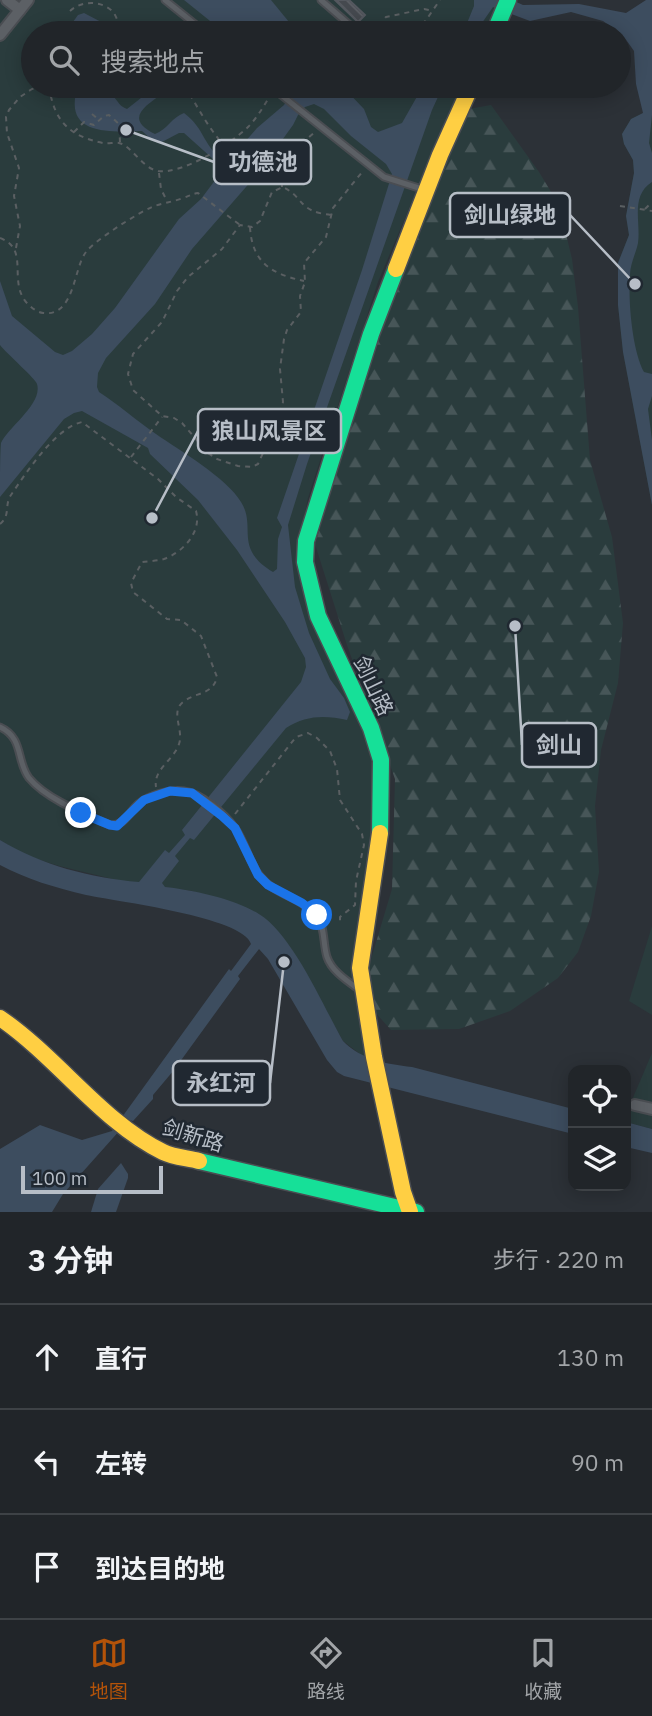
<!DOCTYPE html>
<html lang="zh">
<meta charset="utf-8">
<style>
body{margin:0;font-family:"IBM Plex Sans","Noto Sans SC",sans-serif;background:#2d3135;color:#f1f3f6}
.controls{position:absolute;right:21px;bottom:21px;display:grid;overflow:hidden;border-radius:14px;box-shadow:0 4px 18px #0003}
.controls button{width:63px;height:63px;display:grid;place-items:center;padding:0;border:0;border-bottom:2px solid #3e4246;background:#212529;color:#f1f3f6;font:35px sans-serif}
.scale{position:absolute;left:21px;bottom:18px;width:142px;box-sizing:border-box;padding-left:7px;border:4px solid #b7bec7;border-top:0;font-size:19px;line-height:24px;white-space:nowrap;color:#b7bec7;-webkit-text-stroke:5px #202831;paint-order:stroke}
.stop{position:absolute;width:21px;height:21px;margin:-16px;border:5px solid #1a73e8;border-radius:50%;background:#fff}
.stop.end{background:#1a73e8;border-color:#fff;box-shadow:0 2px 7px #0008}
.list{margin:0;padding:0;list-style:none}
h2{display:flex;justify-content:space-between;align-items:center;height:91px;margin:0;padding:0 28px;font-size:30px}
h2 small{font-size:23px;font-weight:400;color:#a2a5a8}
.list li{display:grid;grid-template-columns:46px 1fr auto;gap:21px;align-items:center;box-sizing:border-box;height:105px;padding:0 28px;border-top:2px solid #3e4246}
.list b{display:block;font-size:26px;white-space:nowrap}
.list em{font-size:23px;font-style:normal;color:#a2a5a8}
.icon{flex:none;width:38px;height:38px;fill:none;stroke:currentColor;stroke-width:2;stroke-linecap:round;stroke-linejoin:round}
.map{position:relative;flex:none;width:652px;height:1212px;overflow:hidden}
.search{position:absolute;background:#212529;box-shadow:0 4px 18px #0003;left:21px;right:21px;top:21px;height:77px;display:flex;align-items:center;gap:18px;box-sizing:border-box;padding:0 24px;border-radius:38px;color:#a2a5a8;font-size:26px}
.sheet{height:406px;background:#212529}
nav{display:flex;justify-content:space-around;align-items:center;box-sizing:border-box;height:98px;border-top:2px solid #3e4246;background:#212529;font-size:19px;color:#a2a5a8}
nav a{display:grid;justify-items:center;gap:4px}
nav .on{color:#b45309}
.map>svg:first-child{display:block}
.forest{fill:url(#forest-firs)}
.park{fill:#2a3c3d}
.water{fill:#3d4d5f;fill-rule:evenodd}
.building{fill:url(#building-back-hatch);stroke:#54585f;stroke-width:2}
.lines{fill:none;stroke-linecap:round;stroke-linejoin:round}
.lane-casing{stroke:#4a4d52;stroke-width:9}
.street-casing{stroke:#4a4d52;stroke-width:14}
.fast-casing{stroke:#4a4d52;stroke-width:19}
.slow-casing{stroke:#4a4d52;stroke-width:19}
.path{stroke:#5a5f62;stroke-width:2;stroke-dasharray:5 5;stroke-linecap:butt}
.lane{stroke:#5c6065;stroke-width:5}
.street{stroke:#5c6065;stroke-width:10}
.fast{stroke:#16e098;stroke-width:16}
.slow{stroke:#ffcf43;stroke-width:16}
.route{stroke:#1a73e8;stroke-width:9}
.labels{text-anchor:middle;stroke-width:5;stroke-linejoin:round;paint-order:stroke}
.street-label{font-size:21px;fill:#b7bec7;stroke:#202831}
.leader{fill:none;stroke:#b7bec7;stroke-width:2.5}
.callout-dot{fill:#b7bec7;stroke:#202831;stroke-width:2.5}
.callout{fill:#202831;stroke:#b7bec7;stroke-width:2.5}
.callout-label{font-size:23px;text-anchor:middle;font-weight:bold;fill:#b7bec7}
</style>
<div class="map">
<svg width="652" height="1212" viewBox="0 0 652 1212">
<defs>
<pattern id="forest-firs" width="22" height="20" patternUnits="userSpaceOnUse" patternTransform="scale(1.75)"><rect width="22" height="20" fill="#2a3c3d"/><path d="M5 1l3.5 6h-7zM16 11l3.5 6h-7z" fill="#475658"/></pattern>
<pattern id="building-back-hatch" width="6" height="6" patternUnits="userSpaceOnUse" patternTransform="scale(1.75)"><rect width="6" height="6" fill="#45494f"/><path d="M-1 5l2 2M0 0l6 6M5-1l2 2" fill="none" stroke="#5e6167"/></pattern>
</defs>
<rect width="100%" height="100%" fill="#2c3137"/>
<path class="forest" d="M491 105 539 172 559 205 572 259 578 307 590 460 612 537 623 623 618 683 601 750 595 806 599 872 591 916 578 952 558 978 510 1011 459 1029 391 1030 374 1011 366 976 392 889 395 779 347 645 315 544 379 332 447 152 469 109Z"/>
<g class="park">
<path d="M0 0H501L485 33H33V86H461L378 282 308 498 300 538 361 720 373 767 374 809 368 881 356 938 354 982 365 1058 343 1041 290 947 269 923 259 914 192 891 121 881 59 866 24 855 0 840Z"/>
<path d="M652 103V505L623 352 618 305V263L629 235 626 216 634 173 633 160 624 144 622 134 631 119 643 113Z"/>
<path d="M652 926V1015L629 1001Z"/>
<path d="M652 1053V1129L626 1122V1114Z"/>
</g>
<g class="water">
<path d="M184 0H271L298 33H225Z"/>
<path d="M474 0H512L523 5 579 4 626 13 646 0H652V115L649 143 652 153V182C630 196 641 222 638 243 636 253 630 264 630 275 628 300 632 350 644 372L652 374V396L648 409 652 440V505L623 352 618 305V263L629 235 626 216 634 173 633 160 624 144 622 134 631 119 643 113 636 84 634 51 622 34 603 21 571 12 530 21 493 7 475 33H463L474 6Z"/>
<path d="M84 13 105 24 110 33H105L100 29 92 27 87 33H65L78 15Z"/>
<path d="M78 86C91 86 103 86 113 96 119 102 119 106 127 109L146 94 151 86H162V94C145 106 124 119 155 134 167 130 172 117 184 113 205 128 204 149 225 161L229 160 257 128 284 105 291 92 289 86H342L364 109 371 127 378 132 402 123 423 86H443L432 110 307 464 288 525 295 587 309 633 330 679 344 698 350 712 347 720C325 715 306 715 286 728L194 840 190 838 175 856 179 861 162 883 165 887C193 890 235 899 259 914 293 935 323 1006 343 1041 362 1060 386 1064 412 1067L573 1109V1134L344 1076 337 1072 327 1060 268 959 259 949 238 976 240 979 174 1070 153 1095V1099L133 1121 129 1120 63 1194 52 1212H0V1149L40 1125 82 1140 112 1131 229 969 231 971 251 944C244 917 114 901 86 895 56 888 26 879 0 865V840C41 865 91 878 139 882L165 850 169 853 185 835 182 830 301 682 306 667 305 658 285 622 237 550 198 500 150 454 148 448 82 411 74 413 64 419 0 497C0 484 0 453 1 443 8 427 43 404 37 384 36 379 6 353 0 345V281L12 316 55 352 63 355 72 351 92 334 115 308 179 219 201 199 219 175 213 159 184 133H179L160 143 152 140 142 131C107 132 62 135 78 86ZM314 104 324 109 351 136 386 164 392 174 362 270 277 518 282 527 278 539 277 569 273 572C233 548 257 527 241 502 227 478 179 450 156 434 137 421 119 405 99 392L97 387 98 373 106 358 155 304 192 249 259 172 293 125 298 115 305 107Z"/>
<path d="M626 1122 652 1129V1153L626 1147Z"/>
<path d="M121 1163 128 1174V1178L116 1212H91L98 1189Z"/>
</g>
<path class="building" d="M335 0H349L365 15 358 22Z"/>
<g class="lines">
<defs>
<g id="lane">
<path d="M165 0 206 33"/>
<path d="M321 0 359 33"/>
<path d="M270 86 384 177 425 190"/>
<path d="M0 727C24 738 16 761 29 778 46 799 85 814 110 825 125 826 128 813 138 804 150 795 169 789 184 791 201 793 225 814 235 828 246 843 249 863 260 876 274 895 301 897 317 916 325 926 323 945 327 957 332 972 349 982 361 991"/>
</g>
<g id="street">
<path d="M7 0 20 10"/>
<path d="M0 35 28 0"/>
<path d="M635 1105 652 1109"/>
</g>
<g id="fast">
<path d="M494 33 508 0"/>
<path d="M380 833 381 760 371 728 318 616 305 562 306 541 371 334 396 269"/>
<path d="M199 1161 416 1212"/>
</g>
<g id="slow">
<path d="M396 269 440 155 471 86"/>
<path d="M380 833 360 968 374 1057 403 1192 410 1212"/>
<path d="M0 1018C57 1057 103 1123 163 1152 173 1157 187 1158 199 1161"/>
</g>
</defs>
<use href="#lane" class="lane-casing"/>
<use href="#street" class="street-casing"/>
<use href="#fast" class="fast-casing"/>
<use href="#slow" class="slow-casing"/>
<g class="path">
<path d="M70 11C82 0 103 0 114 13 118 20 119 27 124 33"/>
<path d="M53 33 57 27"/>
<path d="M372 33 386 17 424 9 433 11"/>
<path d="M417 33 440 0"/>
<path d="M49 86C54 121 69 136 103 143 108 144 115 142 119 143 132 146 142 168 158 171 182 175 232 143 248 127 257 118 263 107 270 96"/>
<path d="M184 86C198 106 207 127 224 145"/>
<path d="M92 114 98 119"/>
<path d="M74 132 84 122 94 125 104 116 109 115 119 124 120 142"/>
<path d="M159 173 161 189 167 201"/>
<path d="M282 187C280 157 295 150 315 132"/>
<path d="M620 206 652 211"/>
<path d="M645 209 652 202"/>
<path d="M331 215C297 211 306 199 283 187L272 192 260 221 252 227 240 225 222 249 188 277 177 291 162 322 133 354 128 374 133 390 162 416 174 418 182 423 208 453 217 459 238 466 252 467 258 464 268 442 276 431 283 402 280 369 284 339 287 330 301 312 300 296 305 282 304 263 326 237 333 208 363 171"/>
<path d="M250 227C252 263 272 274 304 281"/>
<path d="M0 238C30 249 8 280 26 302 31 307 36 312 43 313 75 317 73 269 86 252 95 240 138 213 152 207 162 203 173 202 183 198 189 196 192 194 198 193L240 225"/>
<path d="M16 248 20 226 14 196 19 168 7 133 6 117 9 110 20 97 32 89 48 86"/>
<path d="M131 457 162 417"/>
<path d="M0 524C11 515 4 505 11 495 26 473 55 428 82 422L158 479 176 497 196 511C202 532 183 552 164 559 157 561 149 561 142 562L131 583 133 592 167 619 181 620 201 636 217 677C213 695 196 692 183 702 170 712 184 730 179 744 174 760 153 769 156 787"/>
<path d="M235 814 296 737 308 733 317 738 330 751 337 769 340 800 362 834 364 845 356 881 355 905 340 917V921"/>
</g>
<use href="#lane" class="lane"/>
<use href="#street" class="street"/>
<use href="#fast" class="fast"/>
<use href="#slow" class="slow"/>
</g>
<g class="lines">
<path class="route" d="M81 813 110 825 117 826 144 800 170 791 192 793 222 816 235 828 258 875 268 885 302 903 317 915"/>
</g>
<g class="labels">
<g class="street-label">
<text transform="translate(373 686) rotate(64)" y="7">剑山路</text>
<text transform="translate(193 1136) rotate(17)" y="7">剑新路</text>
</g>
</g>
<path class="leader" d="M126 130L214 162M635 284L570 215M152 518L198 431M515 626L522 745M284 962L270 1083"/>
<g class="callout-dot">
<circle cx="126" cy="130" r="7"/>
<circle cx="635" cy="284" r="7"/>
<circle cx="152" cy="518" r="7"/>
<circle cx="515" cy="626" r="7"/>
<circle cx="284" cy="962" r="7"/>
</g>
<g class="callout">
<rect x="214" y="140" width="97" height="44" rx="7"/>
<rect x="450" y="193" width="120" height="44" rx="7"/>
<rect x="198" y="409" width="143" height="44" rx="7"/>
<rect x="522" y="723" width="74" height="44" rx="7"/>
<rect x="173" y="1061" width="97" height="44" rx="7"/>
</g>
<g class="callout-label">
<text x="263" y="170">功德池</text>
<text x="510" y="223">剑山绿地</text>
<text x="269" y="439">狼山风景区</text>
<text x="559" y="753">剑山</text>
<text x="221" y="1091">永红河</text>
</g>
</svg>
<div class="controls">
<button><svg class="icon" aria-label="locate" viewBox="0 0 24 24"><circle cx="12" cy="12" r="6"/><path d="M12 2v4M12 18v4M2 12h4M18 12h4"/></svg></button>
<button><svg class="icon" aria-label="layers" viewBox="0 0 24 24"><path d="M12 4l9 5-9 5-9-5zM3 14l9 5 9-5"/></svg></button>
</div>
<div class="scale">100 m</div>
<div class="stop" style="left:317px;top:915px"></div>
<div class="stop end" style="left:81px;top:813px"></div>
<div class="search"><svg class="icon" aria-label="search" viewBox="0 0 24 24"><circle cx="10" cy="10" r="6"/><path d="M15 15l6 6"/></svg>搜索地点</div>
</div>
<section class="sheet">
<h2>3 分钟<small>步行 · 220 m</small></h2>
<ul class="list">
<li><svg class="icon" aria-label="ahead" viewBox="0 0 24 24"><path d="M12 20V5M6 11l6-6 6 6"/></svg><div><b>直行</b></div><em>130 m</em></li>
<li><svg class="icon" aria-label="left" viewBox="0 0 24 24"><path d="M17 20v-9H6M10 6l-5 5 5 5"/></svg><div><b>左转</b></div><em>90 m</em></li>
<li><svg class="icon" aria-label="arrive" viewBox="0 0 24 24"><path d="M6 21V4h12l-3 4 3 4H6"/></svg><div><b>到达目的地</b></div></li>
</ul>
</section>
<nav>
<a class="on"><svg class="icon" aria-label="map" viewBox="0 0 24 24"><path d="M3 6l6-2 6 2 6-2v14l-6 2-6-2-6 2zM9 4v14M15 6v14"/></svg>地图</a>
<a><svg class="icon" aria-label="directions" viewBox="0 0 24 24"><path d="M12 3l9 9-9 9-9-9zM9 14v-3h6M13 9l2 2-2 2"/></svg>路线</a>
<a><svg class="icon" aria-label="saved" viewBox="0 0 24 24"><path d="M7 4h10v16l-5-4-5 4z"/></svg>收藏</a>
</nav>
